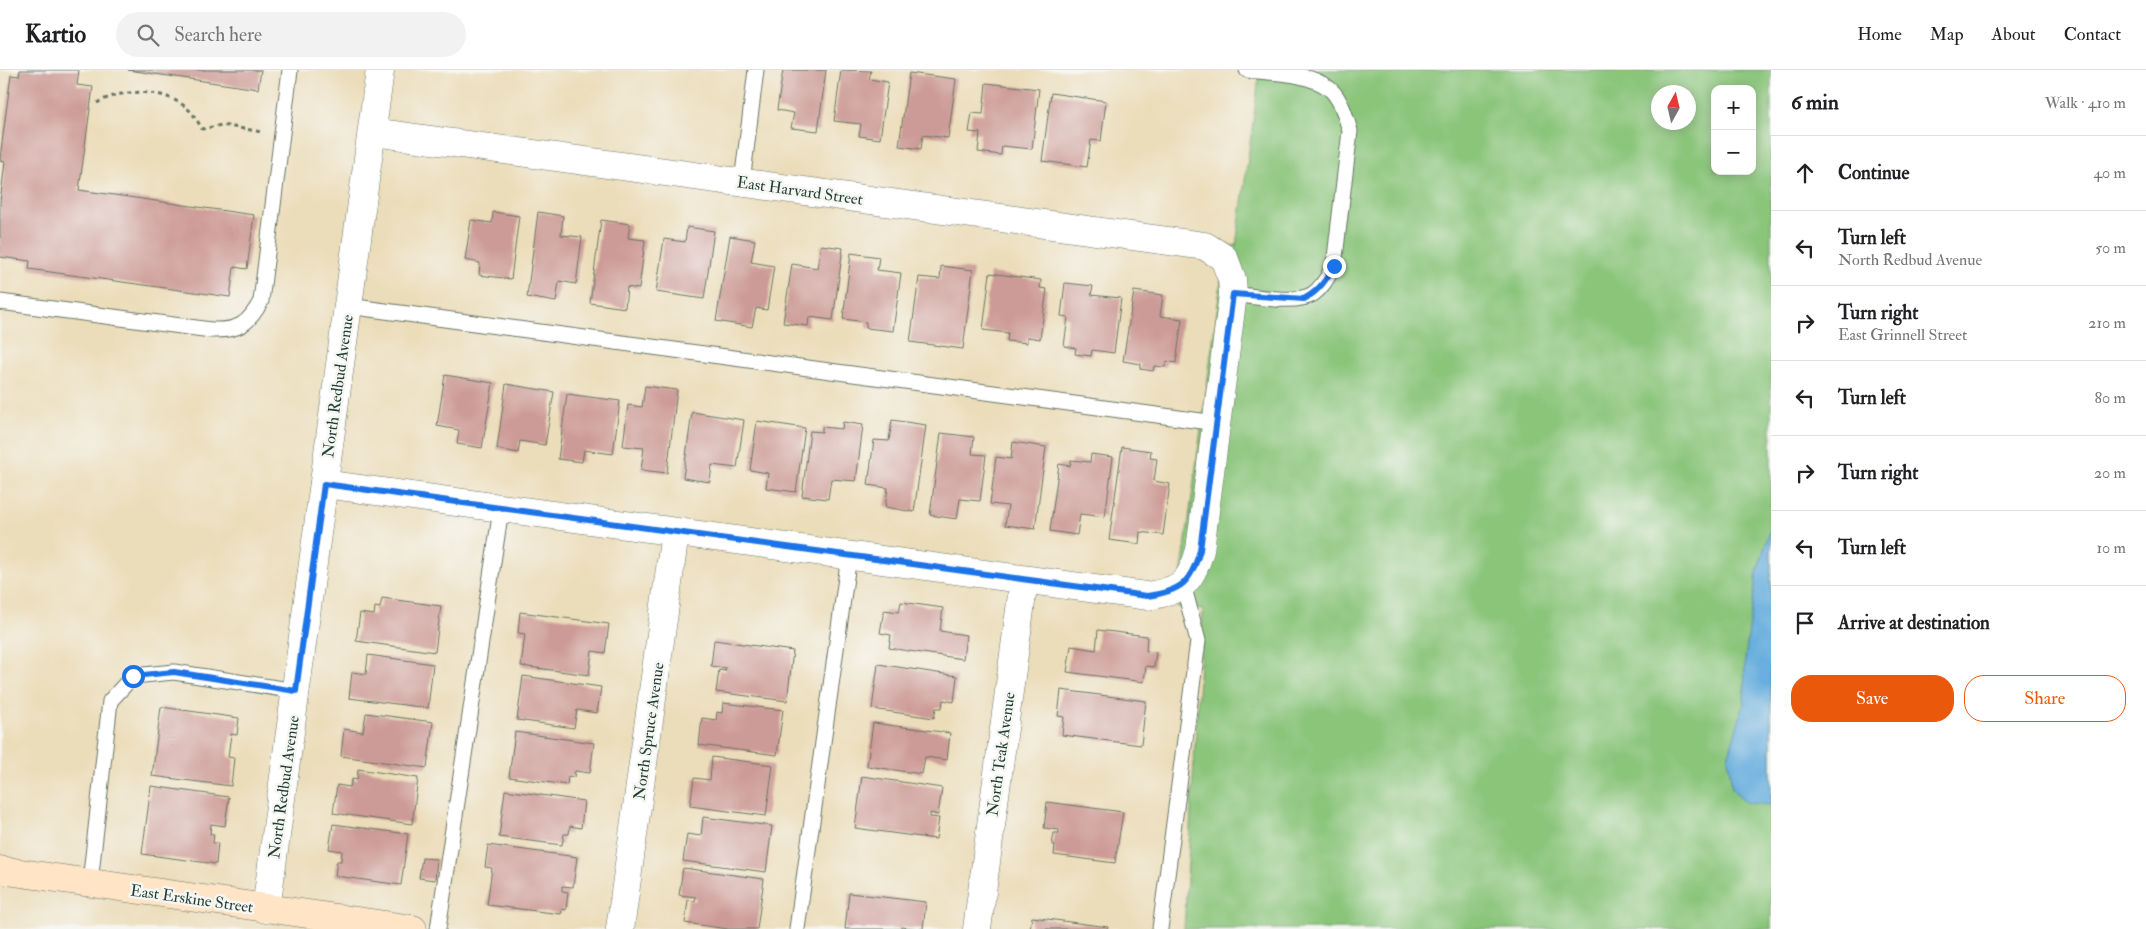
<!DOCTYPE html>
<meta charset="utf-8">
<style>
body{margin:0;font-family:"IM FELL Double Pica",serif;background:#f2f2f2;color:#202124}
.controls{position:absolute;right:15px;top:15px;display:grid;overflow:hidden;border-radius:10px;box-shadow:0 2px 12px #0003}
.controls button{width:45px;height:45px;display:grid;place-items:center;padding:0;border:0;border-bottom:1px solid #e0e0e0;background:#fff;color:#202124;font:25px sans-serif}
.compass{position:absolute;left:1651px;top:15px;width:45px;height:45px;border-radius:50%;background:#fff;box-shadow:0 2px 12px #0003;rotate:8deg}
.stop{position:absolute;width:15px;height:15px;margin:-11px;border:4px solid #1a73e8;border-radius:50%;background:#fff}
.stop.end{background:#1a73e8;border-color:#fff;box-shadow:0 1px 5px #0008}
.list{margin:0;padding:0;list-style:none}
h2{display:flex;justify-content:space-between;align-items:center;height:65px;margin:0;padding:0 20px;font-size:21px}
h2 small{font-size:16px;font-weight:400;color:#757577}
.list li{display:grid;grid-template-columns:32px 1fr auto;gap:15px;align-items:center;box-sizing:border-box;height:75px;padding:0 20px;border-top:1px solid #e0e0e0}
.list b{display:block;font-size:19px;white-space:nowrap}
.list p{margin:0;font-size:16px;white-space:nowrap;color:#757577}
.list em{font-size:16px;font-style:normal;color:#757577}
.actions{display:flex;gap:10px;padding:15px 20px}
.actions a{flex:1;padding:11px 0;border:1px solid #ea580c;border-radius:20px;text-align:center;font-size:18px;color:#ea580c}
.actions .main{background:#ea580c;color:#fff}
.icon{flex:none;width:28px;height:28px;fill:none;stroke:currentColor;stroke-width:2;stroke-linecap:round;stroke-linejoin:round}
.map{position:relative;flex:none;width:1771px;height:859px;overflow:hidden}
header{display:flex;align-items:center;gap:30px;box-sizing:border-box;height:70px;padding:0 25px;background:#fff;border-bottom:1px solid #e0e0e0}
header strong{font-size:24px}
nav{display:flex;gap:28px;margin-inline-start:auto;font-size:18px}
.search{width:350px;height:45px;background:#f2f2f2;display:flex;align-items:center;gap:12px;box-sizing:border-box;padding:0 18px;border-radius:28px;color:#757577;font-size:19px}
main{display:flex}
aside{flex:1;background:#fff}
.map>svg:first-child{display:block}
.green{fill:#8ac57a;stroke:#548157;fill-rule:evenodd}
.water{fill:#67aede;stroke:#437689}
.building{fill:#cd9b97}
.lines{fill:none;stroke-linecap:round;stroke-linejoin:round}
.lane-casing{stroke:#677563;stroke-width:17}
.street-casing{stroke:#677563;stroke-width:29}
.secondary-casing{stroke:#677563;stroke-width:29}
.path{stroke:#677563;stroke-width:3;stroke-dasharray:4 4;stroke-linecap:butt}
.lane{stroke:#fff;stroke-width:15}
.street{stroke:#fff;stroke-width:28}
.secondary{stroke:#ffe4c6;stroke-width:28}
.route{stroke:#1a73e8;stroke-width:6}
.labels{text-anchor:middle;stroke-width:5;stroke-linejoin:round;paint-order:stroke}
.street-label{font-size:16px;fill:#1f3d34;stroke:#f6f6f2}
</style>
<header>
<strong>Kartio</strong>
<div class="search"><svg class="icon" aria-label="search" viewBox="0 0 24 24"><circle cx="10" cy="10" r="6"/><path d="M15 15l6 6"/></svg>Search here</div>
<nav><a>Home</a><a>Map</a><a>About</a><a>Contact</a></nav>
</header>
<main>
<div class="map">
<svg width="1771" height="859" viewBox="0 0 1771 859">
<rect width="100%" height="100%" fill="#f6f6f2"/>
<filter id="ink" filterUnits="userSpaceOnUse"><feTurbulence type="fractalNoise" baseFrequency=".02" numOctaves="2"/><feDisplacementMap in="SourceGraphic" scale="10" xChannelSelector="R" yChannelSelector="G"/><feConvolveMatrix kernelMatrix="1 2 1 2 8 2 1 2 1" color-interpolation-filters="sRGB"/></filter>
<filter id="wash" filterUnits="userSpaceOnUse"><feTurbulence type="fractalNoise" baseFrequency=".0096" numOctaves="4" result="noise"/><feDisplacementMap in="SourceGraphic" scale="20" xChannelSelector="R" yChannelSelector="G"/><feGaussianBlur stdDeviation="1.12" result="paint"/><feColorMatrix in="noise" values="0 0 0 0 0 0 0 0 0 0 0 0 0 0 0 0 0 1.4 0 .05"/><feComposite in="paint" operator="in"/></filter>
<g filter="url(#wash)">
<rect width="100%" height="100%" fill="#ecddba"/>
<path class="green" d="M1260 0H1771V859H1184L1203 540 1177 537 1226 175 1236 176ZM1715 19H1752V101H1715ZM1658 22H1688V52H1658Z"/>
<path class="water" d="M1771 456V735L1747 733 1732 719 1728 687 1744 634 1745 589 1757 502Z"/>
<g id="blocks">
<g class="building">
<path d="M20 0H79L77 15 93 17 79 120 254 145 247 199 234 197 230 227 29 199 30 191 0 187V132L5 92 0 91V88L11 5 19 6Z"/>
<path d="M128 0H261L258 19Z"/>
<path d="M783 0H826L818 61 791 58 794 43 777 40Z"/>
<path d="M841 0 871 1 869 9 888 12 880 69 859 66 861 54 834 51Z"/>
<path d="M909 3 956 9 948 68 923 65 921 79 899 76Z"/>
<path d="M986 13 1039 19 1032 79 1002 76 1001 85 978 82 980 63 969 62 972 43 983 44Z"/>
<path d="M1051 23 1106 31 1101 71 1091 70 1087 97 1042 91Z"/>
<path d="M493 142 519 146 511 209 479 205 480 193 465 190 471 150 492 153Z"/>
<path d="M538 142 563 146 561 165 582 167 576 214 559 211 556 232 527 227Z"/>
<path d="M601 150 630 154 628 168 645 170 639 219 627 217 625 238 590 233Z"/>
<path d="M687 157 714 161 704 229 656 222 664 169 685 172Z"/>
<path d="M730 166 755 170 751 192 774 196 767 240 756 238 752 257 716 251Z"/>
<path d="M821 175 843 178 833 250 809 247 808 256 783 253 792 194 817 198Z"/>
<path d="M851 183 879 187 877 200 901 203 893 261 866 258V252L843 249Z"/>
<path d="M941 196 973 200 963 279 910 272 919 207 940 209Z"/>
<path d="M990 203 1041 210 1040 218 1047 219 1040 269 1027 267V273L1007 271 1008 263 983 260Z"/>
<path d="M1065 213 1093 216 1091 225 1121 228 1114 283 1092 280 1091 286 1075 284 1076 278 1064 276 1068 247 1061 246Z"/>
<path d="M1134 221 1163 225 1160 246 1182 249 1176 293 1167 291 1165 297 1154 296 1153 301 1140 299 1141 294 1123 291Z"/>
<path d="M445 305 493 313 482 378 457 374 459 360 437 356Z"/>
<path d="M506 314 554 322 545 375 520 371 518 383 497 379Z"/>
<path d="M645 316 677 320 667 403 641 400 644 378 623 376 628 335 642 337Z"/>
<path d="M567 324 620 331 613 384 584 380 582 392 558 389Z"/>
<path d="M692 342 744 350 737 398 712 395 710 412 683 408Z"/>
<path d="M892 350 926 355 914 442 885 437 888 418 868 415 874 370 889 371Z"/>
<path d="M757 351 805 358 796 422 766 418 768 403 750 400Z"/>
<path d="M843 352 863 355 856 411 831 409 828 429 802 426 810 361 822 362V357L842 359Z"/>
<path d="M941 363 974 367 972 384 986 385 980 431 960 429 957 449 930 445Z"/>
<path d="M1013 372 1046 377 1035 459 1005 455 1008 436 990 434 996 387 1011 389Z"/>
<path d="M1122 377 1151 381 1150 388 1157 389 1154 411 1170 414 1163 465 1140 462 1139 474 1109 470Z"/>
<path d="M1091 384 1113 387 1105 447 1080 444 1077 465 1050 461 1059 394 1070 396 1071 390 1090 392Z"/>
<path d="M382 528 441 536 435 582 356 571 360 543 374 545 375 537 380 538Z"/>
<path d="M901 532 943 538 940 561 966 565 963 589 889 578 891 565 880 563 884 540 899 542Z"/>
<path d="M520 542 609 554 605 583 592 581 589 605 521 596 525 564 518 563Z"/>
<path d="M1098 560 1147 566 1146 581 1156 582 1154 597 1146 596 1144 612 1067 602 1071 576 1096 580Z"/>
<path d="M714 570 793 581 787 631 716 622 719 600 725 601 726 598 711 596Z"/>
<path d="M368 585 433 594 428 638 349 628 352 602 366 604Z"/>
<path d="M878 594 957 606 954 632 943 630 942 638H936L934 648 872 639Z"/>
<path d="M523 606 601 617 597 643 577 640 574 658 517 650Z"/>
<path d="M1061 620 1146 631 1141 675 1062 665 1064 647 1058 646Z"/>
<path d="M723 633 783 640 777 685 699 675 702 648 716 650 717 642 722 643Z"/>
<path d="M161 637 239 648 237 665 231 664 228 687 234 688 231 716 152 706Z"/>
<path d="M366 643 433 652 427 698 341 686 344 659 363 662Z"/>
<path d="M873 653 950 663 947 690 925 687 922 704 867 696Z"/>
<path d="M515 662 594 673 590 703 575 701 574 707 568 706 567 715 509 707Z"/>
<path d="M712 687 773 695 766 746 690 736 694 708 710 710Z"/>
<path d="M358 699 418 708 412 754 333 743 337 715 350 717 352 709 357 710Z"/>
<path d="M862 706 942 718 938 745 930 743V747L939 748 936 769 855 758Z"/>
<path d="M151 716 229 727 225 756 211 754 210 764H214L213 773H218L216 794 142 784Z"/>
<path d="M505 720 584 731 581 758 570 756 569 764H564L562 775 499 767Z"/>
<path d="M1047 732 1123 742 1115 793 1054 785 1055 775H1052L1054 763H1059V760L1044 758Z"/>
<path d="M703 747 772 756 766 802 683 791 687 764 701 766Z"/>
<path d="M333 754 408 764 401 815 335 806 337 791H341L342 781 329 779Z"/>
<path d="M488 775 577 787 573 817 562 816V821L568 822 566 840 562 839 561 844 487 835 492 798 485 797Z"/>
<path d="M422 788 437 789 435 810 419 808Z"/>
<path d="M683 798 764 809 757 859H728L685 853 688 830 695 831 696 827 679 825Z"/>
<path d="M849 823 926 832 923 859 901 857V859H845Z"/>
<path d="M1032 847 1108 857 1107 859H1030Z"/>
</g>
</g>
</g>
<g filter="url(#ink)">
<use href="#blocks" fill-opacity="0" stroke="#677563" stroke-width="1"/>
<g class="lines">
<defs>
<g id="lane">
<path d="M742 112 756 0"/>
<path d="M1233 224C1253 226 1296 235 1313 224 1323 217 1328 206 1334 196L1350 61C1346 47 1341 29 1330 19 1309 2 1272 3 1247 0"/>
<path d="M0 232 211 260C238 261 248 255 261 231L290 0"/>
<path d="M348 236 1216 353"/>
<path d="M90 813 110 631 133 606 174 602 296 621"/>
<path d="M438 859 501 439"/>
<path d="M797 859 849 486"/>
<path d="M1160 859 1198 571 1183 514"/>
</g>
<g id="street">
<path d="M324 414 1147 526C1181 521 1191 513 1200 480L1233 224 1232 209 1224 188 1205 176 373 62"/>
<path d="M266 839 380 0"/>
<path d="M620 859 675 463"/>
<path d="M977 859 1024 510"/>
</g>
<path id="secondary" d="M0 800 413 859"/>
</defs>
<use href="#lane" class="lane-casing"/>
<use href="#street" class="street-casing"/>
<use href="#secondary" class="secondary-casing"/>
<path class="path" d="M97 33C124 17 170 18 192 43 196 48 199 54 202 59L222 55 262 62"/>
<use href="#lane" class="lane"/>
<use href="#street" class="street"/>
<use href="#secondary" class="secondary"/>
</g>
</g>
<g class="lines" filter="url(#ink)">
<path class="route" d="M133 606 174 602 296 621 324 414 1147 526C1181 521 1191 513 1200 480L1233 224 1304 229C1319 221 1326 210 1334 196"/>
</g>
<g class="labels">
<g class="street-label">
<text transform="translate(800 120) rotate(8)" y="6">East Harvard Street</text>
<text transform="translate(337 316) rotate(-82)" y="6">North Redbud Avenue</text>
<text transform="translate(648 661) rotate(-82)" y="6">North Spruce Avenue</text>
<text transform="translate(1000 684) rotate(-82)" y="6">North Teak Avenue</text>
<text transform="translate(283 717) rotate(-82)" y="6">North Redbud Avenue</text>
<text transform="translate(192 828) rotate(8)" y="6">East Erskine Street</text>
</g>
</g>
</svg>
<div class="controls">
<button>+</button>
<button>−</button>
</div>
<svg class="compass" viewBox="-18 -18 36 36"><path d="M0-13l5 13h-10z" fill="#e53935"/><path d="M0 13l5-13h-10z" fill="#757577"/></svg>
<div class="stop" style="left:133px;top:606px"></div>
<div class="stop end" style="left:1334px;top:196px"></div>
</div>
<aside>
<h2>6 min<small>Walk · 410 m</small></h2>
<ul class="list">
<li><svg class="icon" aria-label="ahead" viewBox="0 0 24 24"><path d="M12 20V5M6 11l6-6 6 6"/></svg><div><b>Continue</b></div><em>40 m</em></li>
<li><svg class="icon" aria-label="left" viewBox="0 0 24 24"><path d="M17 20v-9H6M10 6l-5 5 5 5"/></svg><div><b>Turn left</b><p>North Redbud Avenue</p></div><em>50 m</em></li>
<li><svg class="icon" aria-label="right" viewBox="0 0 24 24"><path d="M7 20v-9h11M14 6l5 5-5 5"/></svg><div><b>Turn right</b><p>East Grinnell Street</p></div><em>210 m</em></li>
<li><svg class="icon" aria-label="left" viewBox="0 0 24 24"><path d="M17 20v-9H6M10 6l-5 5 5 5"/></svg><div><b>Turn left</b></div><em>80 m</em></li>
<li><svg class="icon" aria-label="right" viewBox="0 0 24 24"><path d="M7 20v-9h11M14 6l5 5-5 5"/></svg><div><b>Turn right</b></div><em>20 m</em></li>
<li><svg class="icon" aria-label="left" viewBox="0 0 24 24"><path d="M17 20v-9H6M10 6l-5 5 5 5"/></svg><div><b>Turn left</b></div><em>10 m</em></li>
<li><svg class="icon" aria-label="arrive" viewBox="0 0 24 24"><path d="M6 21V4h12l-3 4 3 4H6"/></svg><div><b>Arrive at destination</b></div></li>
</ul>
<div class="actions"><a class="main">Save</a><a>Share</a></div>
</aside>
</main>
